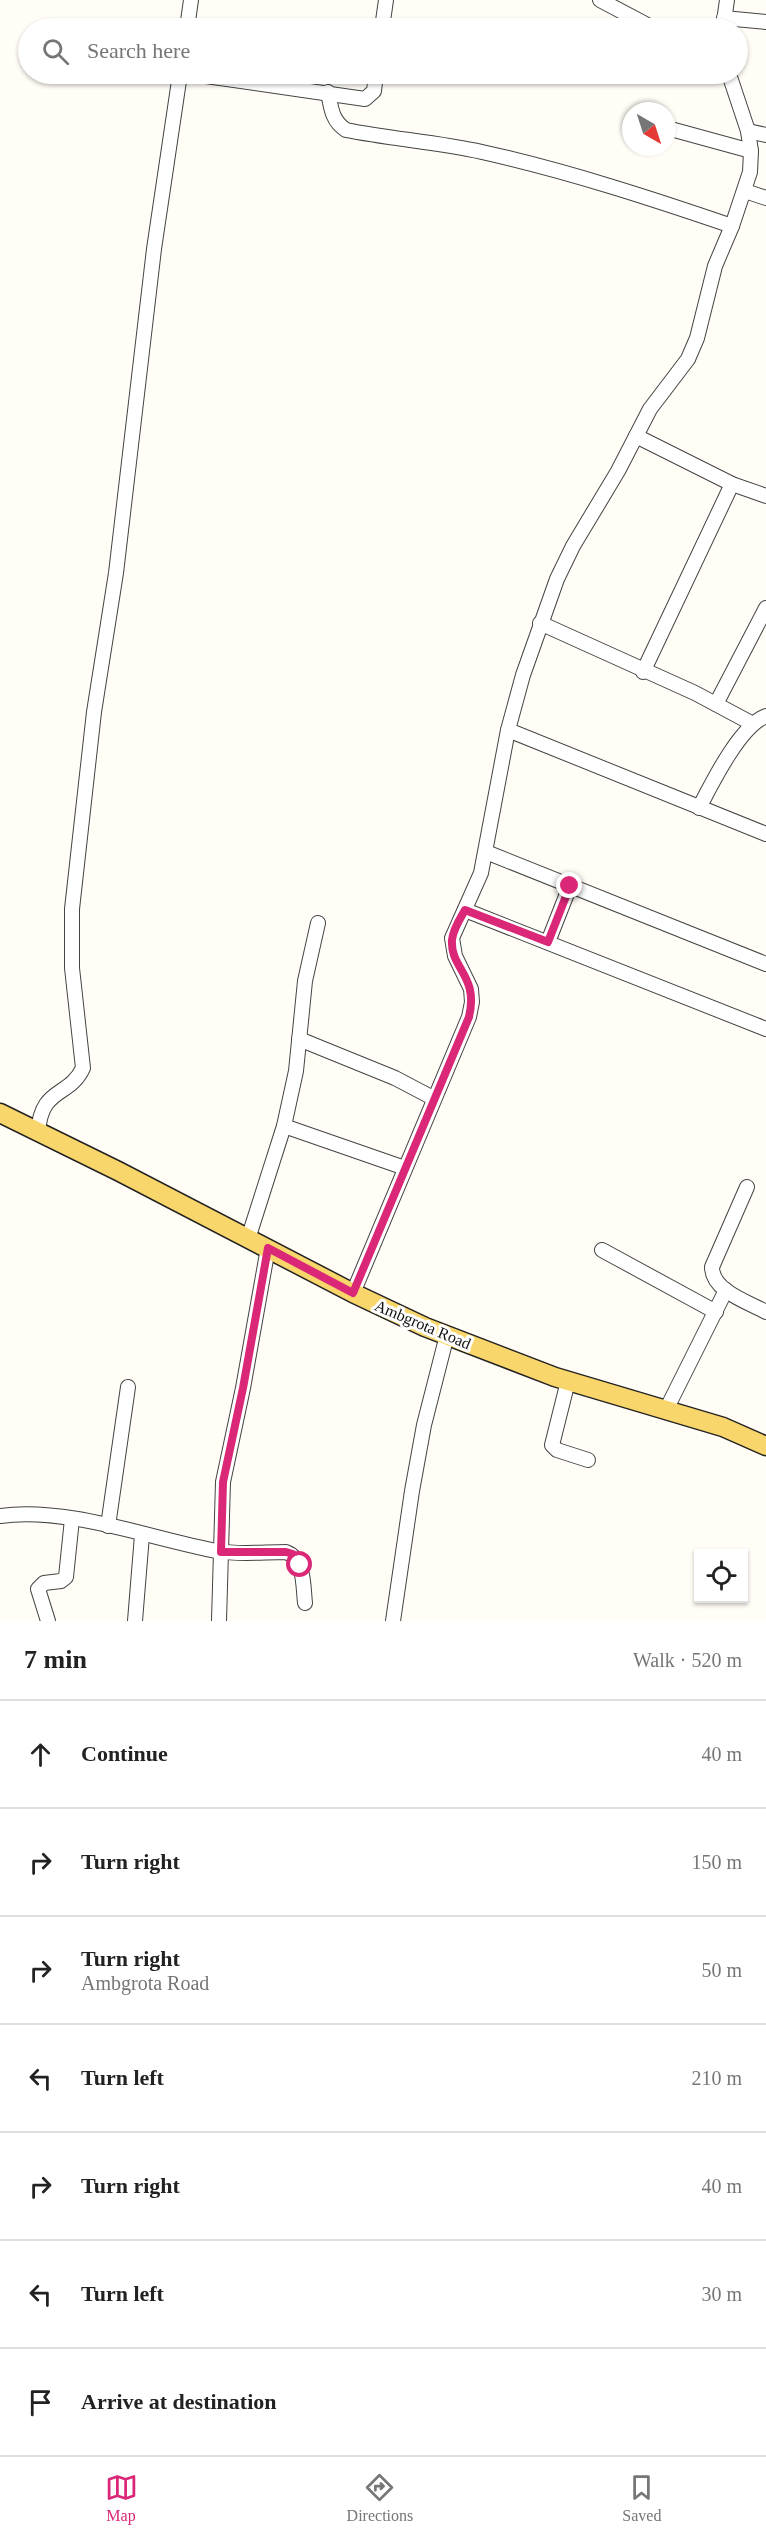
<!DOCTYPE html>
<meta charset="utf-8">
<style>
body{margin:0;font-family:"Times New Roman",serif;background:#f6f6f6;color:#222}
.controls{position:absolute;right:18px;bottom:18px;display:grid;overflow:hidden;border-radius:0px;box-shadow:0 2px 4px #0004}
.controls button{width:54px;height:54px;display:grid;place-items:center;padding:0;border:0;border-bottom:2px solid #e0e0e0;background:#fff;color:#222;font:30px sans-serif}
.compass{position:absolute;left:622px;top:102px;width:54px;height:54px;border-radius:50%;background:#fff;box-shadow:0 2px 4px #0004;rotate:141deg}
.stop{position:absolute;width:18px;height:18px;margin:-14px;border:4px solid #db2777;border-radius:50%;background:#fff}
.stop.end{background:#db2777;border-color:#fff;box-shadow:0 2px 6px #0008}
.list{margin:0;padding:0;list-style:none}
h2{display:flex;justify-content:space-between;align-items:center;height:78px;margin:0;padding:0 24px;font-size:26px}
h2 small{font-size:20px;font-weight:400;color:#767676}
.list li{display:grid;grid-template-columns:39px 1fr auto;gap:18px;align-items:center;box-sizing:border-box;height:108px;padding:0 24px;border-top:2px solid #e0e0e0}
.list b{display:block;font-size:22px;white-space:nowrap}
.list p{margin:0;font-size:20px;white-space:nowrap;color:#767676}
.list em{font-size:20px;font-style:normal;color:#767676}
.icon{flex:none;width:33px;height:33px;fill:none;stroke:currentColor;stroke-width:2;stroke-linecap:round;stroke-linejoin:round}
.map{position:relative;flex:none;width:766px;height:1621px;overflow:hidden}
.search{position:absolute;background:#fff;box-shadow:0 2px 4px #0004;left:18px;right:18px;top:18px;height:66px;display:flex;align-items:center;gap:15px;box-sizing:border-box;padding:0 21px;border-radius:33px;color:#767676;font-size:22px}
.sheet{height:834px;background:#fff}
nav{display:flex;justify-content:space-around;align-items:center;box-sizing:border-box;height:84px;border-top:2px solid #e0e0e0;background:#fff;font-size:16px;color:#767676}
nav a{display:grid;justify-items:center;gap:3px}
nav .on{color:#db2777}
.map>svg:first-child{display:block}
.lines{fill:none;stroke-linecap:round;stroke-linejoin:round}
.minor-casing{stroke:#444;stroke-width:16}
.major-casing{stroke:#222;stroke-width:21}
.minor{stroke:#fff;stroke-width:14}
.major{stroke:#f9d66b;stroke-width:18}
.route{stroke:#db2777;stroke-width:8}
.labels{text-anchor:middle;stroke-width:6;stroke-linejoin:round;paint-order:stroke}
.street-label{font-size:16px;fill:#111;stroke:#fff}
</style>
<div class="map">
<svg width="766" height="1621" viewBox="0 0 766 1621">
<rect width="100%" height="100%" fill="#fffdf5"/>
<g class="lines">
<defs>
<g id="minor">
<path d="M600 0 653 28"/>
<path d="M724 18 766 22"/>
<path d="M187 28 191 0"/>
<path d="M382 28 386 0"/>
<path d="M723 28 727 0"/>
<path d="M192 74 365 99 374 91 376 74"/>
<path d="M328 92C331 108 332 121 346 130 391 139 437 142 482 152 567 171 650 198 732 226"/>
<path d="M667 128 751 151"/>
<path d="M748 131 766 135"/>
<path d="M745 191 766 198"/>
<path d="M636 436 732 484 766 496"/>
<path d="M540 623 695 693 753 724"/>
<path d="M643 672 732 484"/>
<path d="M716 704 766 608"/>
<path d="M508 730 766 834"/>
<path d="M699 808C712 783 740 726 766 716"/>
<path d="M486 852 766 964"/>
<path d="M465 910 766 1029"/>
<path d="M548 942 570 886"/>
<path d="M299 1039 395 1078 433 1098"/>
<path d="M284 1126 405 1168"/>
<path d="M38 1133C41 1086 69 1098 83 1068L72 968V909L94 712 116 573 154 249 180 74"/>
<path d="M747 1187 712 1267C712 1291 748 1302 766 1312"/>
<path d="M248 1239 284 1126 296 1071 305 981 318 923"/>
<path d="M602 1250 716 1312"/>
<path d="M353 1293 469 1017 472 1002 471 989 455 956 452 938 481 873 508 730 523 675 557 579 573 546 618 471 650 409 688 359 697 338 715 266 732 226 750 172 751 151 748 131 729 74"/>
<path d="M568 1381 552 1445 557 1450 588 1460"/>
<path d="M666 1410 726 1290"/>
<path d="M0 1516C66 1506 152 1539 217 1551 239 1555 264 1552 286 1552 305 1559 303 1586 305 1603"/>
<path d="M108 1526 128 1387"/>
<path d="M48 1621 38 1589 44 1583 61 1581 66 1577 72 1519"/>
<path d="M135 1621 142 1535"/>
<path d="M219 1621 223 1482 243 1388 268 1248"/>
<path d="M393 1621 412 1491 424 1425 447 1335"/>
</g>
<path id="major" d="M0 1113 118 1171 353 1293 425 1327 555 1377 723 1427 766 1446"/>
</defs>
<use href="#minor" class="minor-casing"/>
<use href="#major" class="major-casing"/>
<use href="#minor" class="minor"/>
<use href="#major" class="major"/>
</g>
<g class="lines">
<path class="route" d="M300 1565 293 1554 286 1552H221L223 1482 243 1388 268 1248 353 1293 469 1017C479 975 450 969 452 940 453 929 460 919 465 910L548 942 570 886"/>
</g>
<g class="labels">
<g class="street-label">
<text transform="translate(423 1324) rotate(23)" y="6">Ambgrota Road</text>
</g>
</g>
</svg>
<div class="controls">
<button><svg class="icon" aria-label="locate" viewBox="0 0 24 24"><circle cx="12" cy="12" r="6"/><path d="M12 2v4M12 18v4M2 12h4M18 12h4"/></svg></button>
</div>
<svg class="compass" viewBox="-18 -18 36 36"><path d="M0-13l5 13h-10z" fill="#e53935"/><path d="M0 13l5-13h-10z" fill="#767676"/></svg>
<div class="stop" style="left:300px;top:1565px"></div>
<div class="stop end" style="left:570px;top:886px"></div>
<div class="search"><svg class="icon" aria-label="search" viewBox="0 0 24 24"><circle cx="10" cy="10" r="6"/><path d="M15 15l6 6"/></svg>Search here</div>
</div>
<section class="sheet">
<h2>7 min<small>Walk · 520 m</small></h2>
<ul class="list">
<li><svg class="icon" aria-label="ahead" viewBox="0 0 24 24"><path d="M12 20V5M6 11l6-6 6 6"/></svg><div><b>Continue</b></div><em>40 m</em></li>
<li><svg class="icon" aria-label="right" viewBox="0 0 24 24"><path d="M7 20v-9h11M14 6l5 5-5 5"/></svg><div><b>Turn right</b></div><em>150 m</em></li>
<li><svg class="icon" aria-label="right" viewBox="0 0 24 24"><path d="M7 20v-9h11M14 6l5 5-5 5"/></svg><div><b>Turn right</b><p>Ambgrota Road</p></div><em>50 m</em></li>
<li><svg class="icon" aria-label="left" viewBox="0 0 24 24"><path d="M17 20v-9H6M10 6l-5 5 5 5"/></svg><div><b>Turn left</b></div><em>210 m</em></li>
<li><svg class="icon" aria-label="right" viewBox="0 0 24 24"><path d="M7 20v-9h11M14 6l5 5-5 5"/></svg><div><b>Turn right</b></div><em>40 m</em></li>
<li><svg class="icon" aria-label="left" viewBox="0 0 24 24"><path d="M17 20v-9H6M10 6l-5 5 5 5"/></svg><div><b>Turn left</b></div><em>30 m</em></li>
<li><svg class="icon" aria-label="arrive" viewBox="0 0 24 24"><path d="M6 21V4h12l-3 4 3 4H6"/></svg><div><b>Arrive at destination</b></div></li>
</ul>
</section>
<nav>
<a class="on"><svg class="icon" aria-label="map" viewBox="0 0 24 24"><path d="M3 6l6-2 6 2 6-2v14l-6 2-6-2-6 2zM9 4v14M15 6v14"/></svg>Map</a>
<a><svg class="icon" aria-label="directions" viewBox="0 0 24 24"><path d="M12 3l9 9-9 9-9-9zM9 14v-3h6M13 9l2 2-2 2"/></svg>Directions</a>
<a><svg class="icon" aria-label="saved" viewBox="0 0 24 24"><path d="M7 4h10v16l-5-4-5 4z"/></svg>Saved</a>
</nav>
